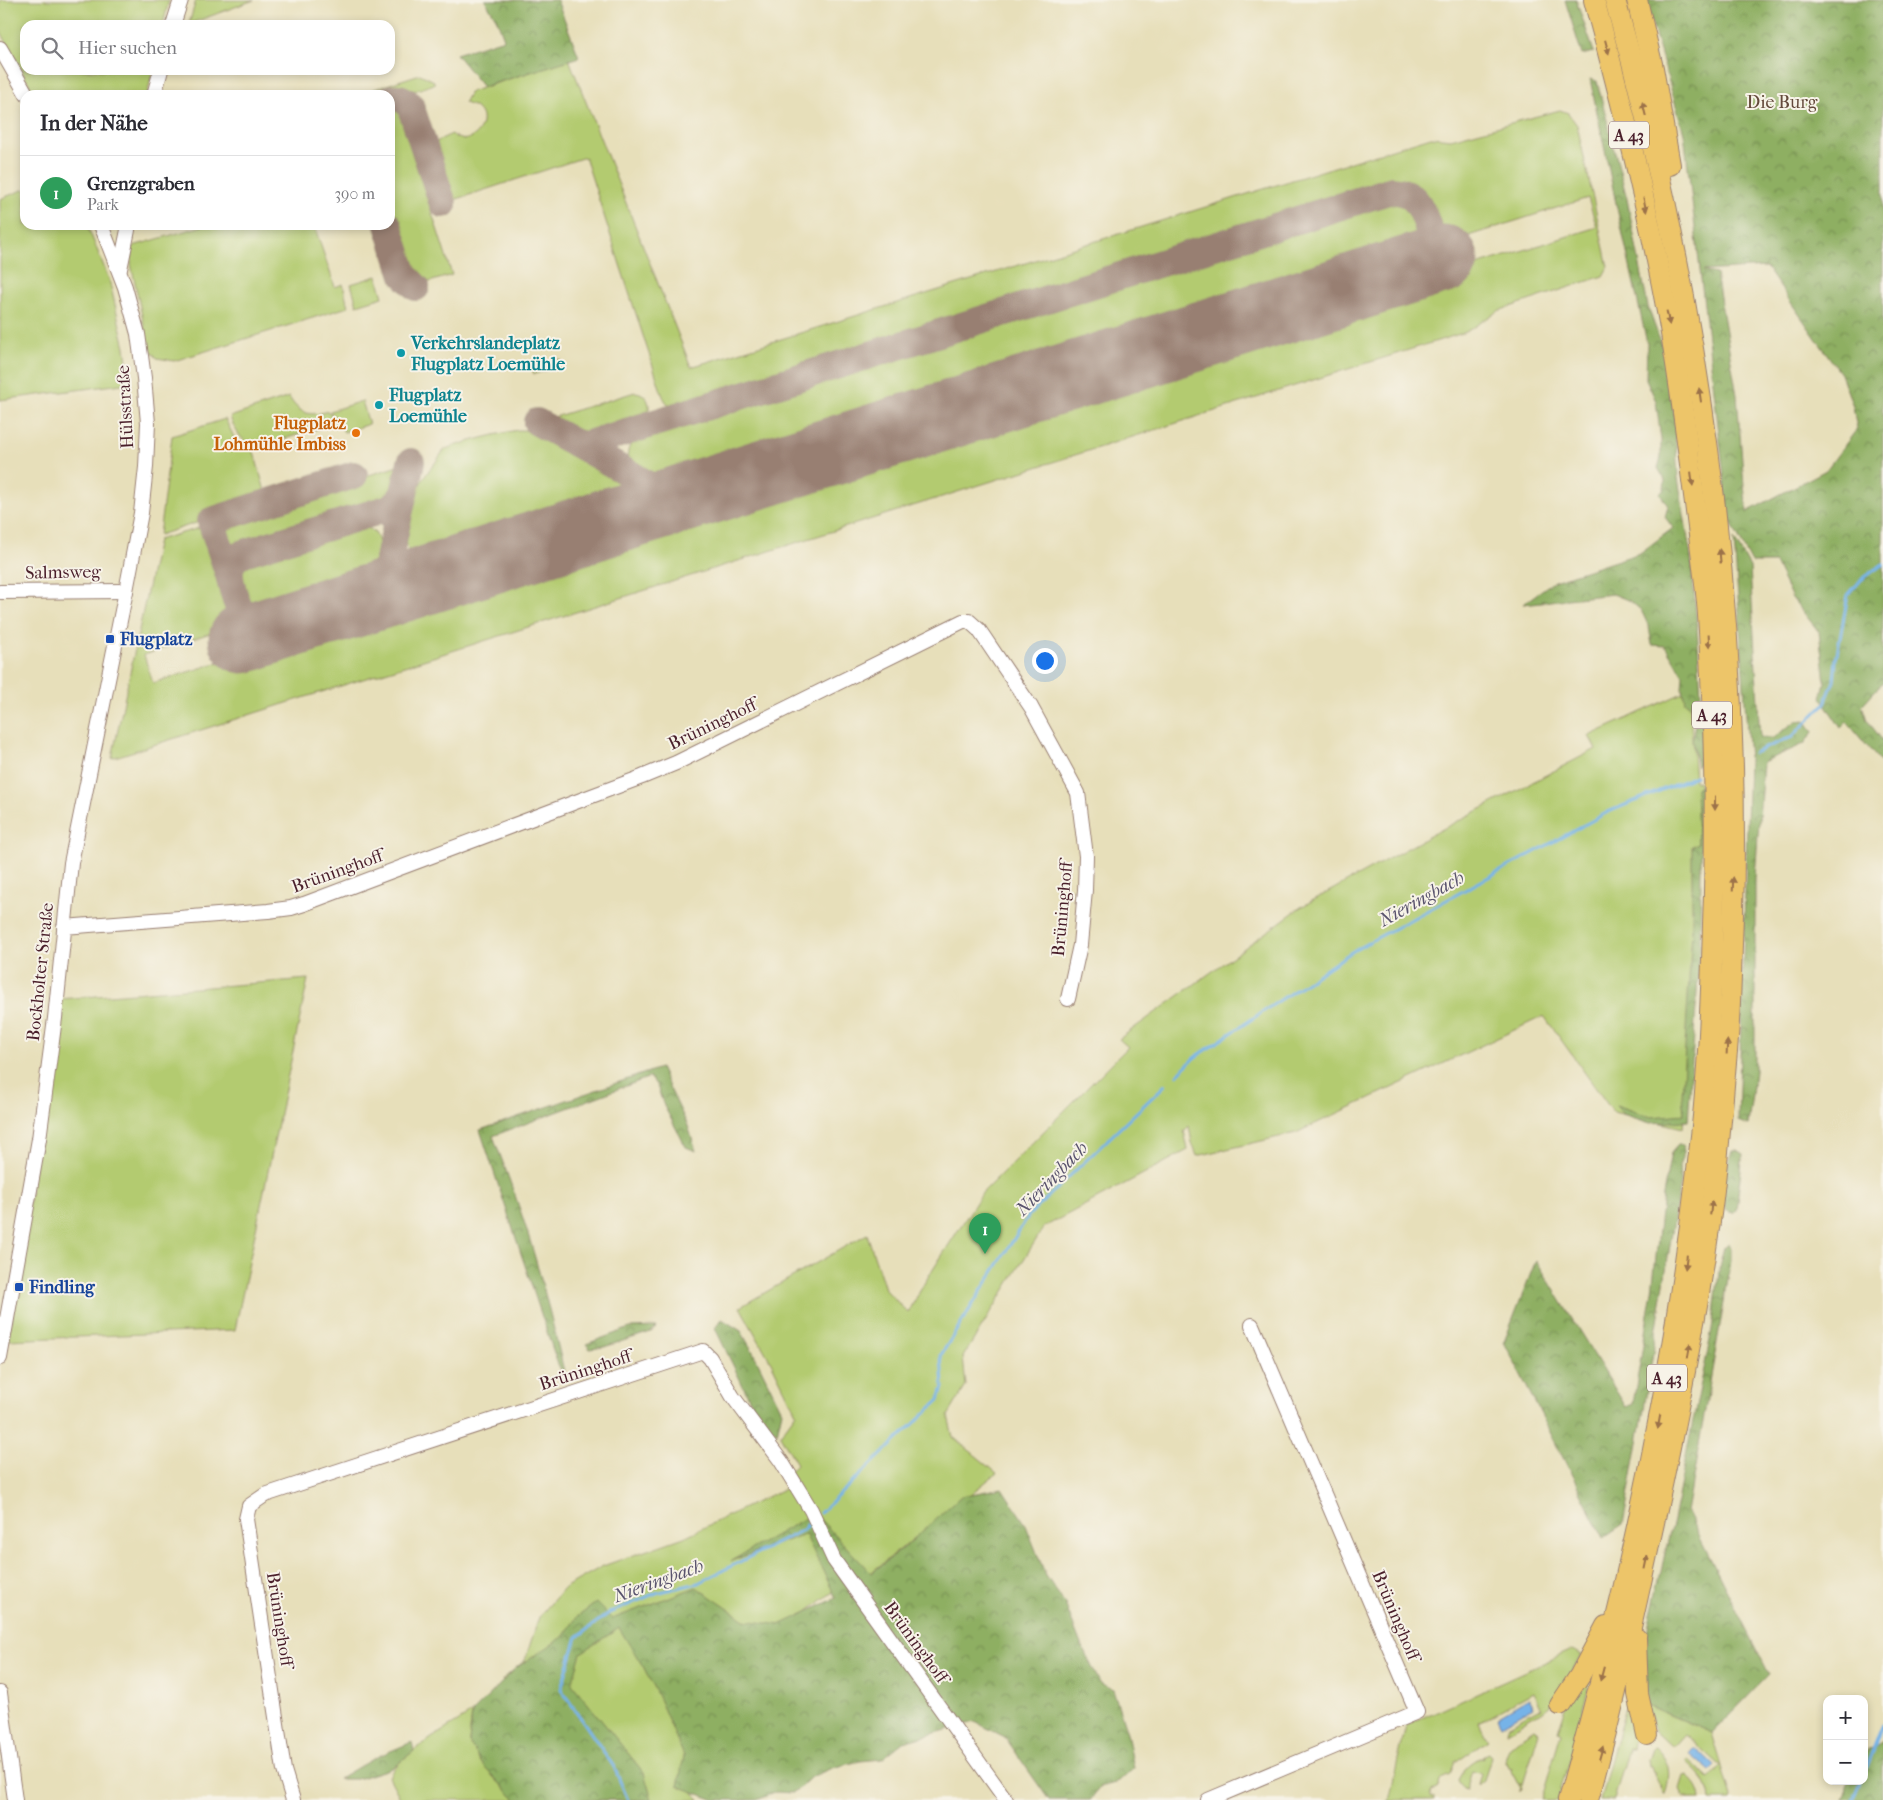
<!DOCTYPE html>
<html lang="de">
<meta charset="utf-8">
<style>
body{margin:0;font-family:"IM FELL French Canon",serif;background:#f2f2f3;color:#2b2b33}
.controls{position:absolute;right:15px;bottom:15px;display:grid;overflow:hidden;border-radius:10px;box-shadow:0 2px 8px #0003}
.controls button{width:45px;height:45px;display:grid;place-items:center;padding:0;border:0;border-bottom:1px solid #e1e1e2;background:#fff;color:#2b2b33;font:25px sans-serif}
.you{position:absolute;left:1044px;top:660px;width:18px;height:18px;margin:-12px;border:4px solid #fff;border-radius:50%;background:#1a73e8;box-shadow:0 0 0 8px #1a73e833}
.badge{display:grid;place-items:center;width:32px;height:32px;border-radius:50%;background:#0b8043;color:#fff;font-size:16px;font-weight:700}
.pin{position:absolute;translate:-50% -41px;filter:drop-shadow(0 1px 2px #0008)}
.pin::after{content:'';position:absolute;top:26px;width:18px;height:15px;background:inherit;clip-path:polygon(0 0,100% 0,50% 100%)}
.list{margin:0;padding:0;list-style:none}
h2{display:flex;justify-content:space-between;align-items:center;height:65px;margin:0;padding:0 20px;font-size:21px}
h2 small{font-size:16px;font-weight:400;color:#7c7c81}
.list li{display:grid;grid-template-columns:32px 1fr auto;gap:15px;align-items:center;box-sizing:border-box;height:75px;padding:0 20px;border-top:1px solid #e1e1e2}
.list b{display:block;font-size:19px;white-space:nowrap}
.list p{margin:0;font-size:16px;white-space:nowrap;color:#7c7c81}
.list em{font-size:16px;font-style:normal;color:#7c7c81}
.icon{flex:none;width:28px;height:28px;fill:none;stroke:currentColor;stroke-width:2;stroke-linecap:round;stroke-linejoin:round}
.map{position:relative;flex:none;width:1883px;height:1800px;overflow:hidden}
.search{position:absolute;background:#fff;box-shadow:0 2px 8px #0003;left:20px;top:20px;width:375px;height:55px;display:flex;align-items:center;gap:12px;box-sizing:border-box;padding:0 18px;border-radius:15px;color:#7c7c81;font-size:19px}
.panel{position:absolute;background:#fff;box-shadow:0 2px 8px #0003;left:20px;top:90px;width:375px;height:140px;border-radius:15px}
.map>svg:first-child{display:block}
.green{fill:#b3cb70;stroke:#7e754e}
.forest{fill:url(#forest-crowns);stroke:#6c6746;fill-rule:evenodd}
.water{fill:#76b3e8;stroke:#60698a}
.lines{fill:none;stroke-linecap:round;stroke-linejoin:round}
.stream{stroke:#76b3e8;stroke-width:3}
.taxiway{stroke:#987f72;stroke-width:28}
.runway{stroke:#987f72;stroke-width:69}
.minor-casing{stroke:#987f72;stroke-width:16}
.highway-casing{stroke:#987f72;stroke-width:22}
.minor{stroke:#fff;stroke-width:14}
.highway{stroke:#edc569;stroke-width:20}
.oneway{fill:#9c724a}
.culture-dot{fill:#0f9aa8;stroke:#f7f3e8;stroke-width:2}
.food-dot{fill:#e8710a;stroke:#f7f3e8;stroke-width:2}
.transit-dot{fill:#1a4fb4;stroke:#f7f3e8;stroke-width:2}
.labels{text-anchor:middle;stroke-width:4;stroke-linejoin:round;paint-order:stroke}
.shield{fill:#f7f3e8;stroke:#7e5f64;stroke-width:1}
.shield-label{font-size:16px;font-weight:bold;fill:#4a1f2b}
.park-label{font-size:18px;fill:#644a3c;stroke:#f7f3e8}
.culture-label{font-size:18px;font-weight:bold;fill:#0d838f;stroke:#f7f3e8;text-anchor:start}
.street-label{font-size:18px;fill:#4a1f2b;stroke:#f7f3e8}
.food-label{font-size:18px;font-weight:bold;fill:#c56008;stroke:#f7f3e8;text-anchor:end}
.transit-label{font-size:18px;font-weight:bold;fill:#164399;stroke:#f7f3e8;text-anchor:start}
.water-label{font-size:19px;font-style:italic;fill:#59536d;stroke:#f7f3e8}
</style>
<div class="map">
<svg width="1883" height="1800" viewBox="0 0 1883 1800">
<defs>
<pattern id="forest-crowns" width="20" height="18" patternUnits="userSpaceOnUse" patternTransform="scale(1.25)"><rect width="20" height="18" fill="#8eaf62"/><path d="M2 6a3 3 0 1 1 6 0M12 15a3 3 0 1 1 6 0" fill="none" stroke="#768e51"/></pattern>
</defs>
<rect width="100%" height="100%" fill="#f7f3e8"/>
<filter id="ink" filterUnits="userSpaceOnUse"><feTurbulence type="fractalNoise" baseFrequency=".02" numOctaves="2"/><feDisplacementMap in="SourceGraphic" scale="10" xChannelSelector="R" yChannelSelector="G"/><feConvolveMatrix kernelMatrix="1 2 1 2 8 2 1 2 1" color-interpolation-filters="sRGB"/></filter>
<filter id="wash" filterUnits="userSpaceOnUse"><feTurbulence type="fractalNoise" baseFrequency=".0096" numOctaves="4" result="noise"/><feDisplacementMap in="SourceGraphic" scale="20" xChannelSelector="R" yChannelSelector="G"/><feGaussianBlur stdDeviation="1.12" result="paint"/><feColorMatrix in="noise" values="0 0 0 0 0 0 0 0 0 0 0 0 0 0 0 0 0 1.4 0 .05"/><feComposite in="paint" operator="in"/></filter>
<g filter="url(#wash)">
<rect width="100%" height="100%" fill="#e7dfba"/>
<g class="green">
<path d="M0 0H169L163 25H25V70H153L147 95H35L0 30Z"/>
<path d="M196 0H254L189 24Z"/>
<path d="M569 59 691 367 1431 137 1451 139 1560 110 1568 113 1577 125 1608 267 1603 276 1498 311 1466 332 112 758 158 540 203 527 207 528 238 624 144 655 153 683 1597 227 1588 198 1440 245C1430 215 1425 182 1386 185L682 408C670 408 666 404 662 394L585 157 448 202 431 152C433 141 443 138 452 134 469 152 495 121 475 107 472 105 467 104 464 103L470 92Z"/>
<path d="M420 74 434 81V84L406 94 396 90 381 95H356Z"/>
<path d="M395 104 403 107 405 111 437 206 433 208 432 213 452 275 426 283 411 269 390 204V105Z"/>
<path d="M25 189V225H87L109 279 125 347 130 383 0 400V199Z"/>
<path d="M1391 196C1424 202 1434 240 1402 256L673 487C665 488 659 484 652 479 647 476 640 474 635 470 620 458 630 438 644 432Z"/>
<path d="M206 225H314L335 287 343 284 348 307 174 361 157 358 149 349 131 264 133 246Z"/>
<path d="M377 276 383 297 357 305 351 284Z"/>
<path d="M560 359 562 366 534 374 532 368Z"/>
<path d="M635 392C648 393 651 405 648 416L638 422 582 439 549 422 551 418Z"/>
<path d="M289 397C299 414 310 417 328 411L337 423 257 447C242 444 235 430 230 417Z"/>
<path d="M362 401 369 424 344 432 330 411Z"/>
<path d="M225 419 236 441 254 452 267 498 261 502 159 535 172 436Z"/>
<path d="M519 430C527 430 534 431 542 433 555 437 566 444 577 451 596 461 637 479 612 506L432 563C401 561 405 541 410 518 417 491 417 484 435 463 438 459 441 454 444 450 451 445 508 431 519 430Z"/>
<path d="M398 466 391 494 384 503 233 551 226 547 219 527 221 521Z"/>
<path d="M361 525C366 527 371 529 375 533 385 547 378 578 362 585L270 614 262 615 246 607C237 587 230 569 253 556L349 526Z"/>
<path d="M1689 690 1695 782 1699 781 1694 1007 1683 1128 1613 1112 1544 1016 1296 1133 1197 1156 1192 1143 1189 1126 1184 1131 1188 1150 1044 1227 963 1357 966 1386 948 1416 953 1437 997 1473 864 1578 847 1581 759 1649 684 1776 699 1800H594L535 1732 502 1680 525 1660 539 1617 564 1588 603 1566 684 1537 796 1483 789 1472 797 1464 780 1435 796 1413 772 1364 740 1307 867 1234 885 1289 908 1313 925 1282 982 1193 1128 1047 1119 1039 1301 907 1435 833 1596 749 1589 736Z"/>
<path d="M308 979 235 1330 8 1340 60 999Z"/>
<path d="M1572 1650 1582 1655 1552 1703 1541 1712 1506 1732 1507 1726 1541 1708 1533 1692 1479 1722 1488 1740 1455 1763 1450 1775 1441 1779 1437 1790 1430 1792 1431 1797 1435 1798 1434 1800H1389L1406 1725Z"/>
<path d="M1595 1664 1558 1800H1541L1561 1733 1558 1731 1568 1702Z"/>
<path d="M1630 1691 1636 1728 1632 1748H1629L1614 1800H1600Z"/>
<path d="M1644 1704 1712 1733 1731 1797 1730 1800H1711C1710 1782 1698 1772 1686 1761L1688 1759 1710 1779 1721 1767 1685 1734 1674 1746H1671L1655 1731Z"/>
<path d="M472 1713 469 1742 484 1767 516 1800H401L389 1777C398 1755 450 1727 472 1713Z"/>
<path d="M1535 1729 1539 1732 1521 1791H1519L1521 1789 1519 1785 1521 1784H1518L1511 1771 1512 1768 1510 1769 1507 1762H1505C1507 1743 1520 1738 1535 1729Z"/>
<path d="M1655 1747C1671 1762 1671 1775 1665 1795L1661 1788 1662 1786 1660 1787 1654 1775 1655 1773H1653L1651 1767H1649L1648 1759 1652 1748Z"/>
<path d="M1488 1753 1491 1756 1484 1781 1478 1785 1481 1774 1472 1771 1466 1790 1463 1789 1458 1780C1464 1768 1470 1763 1481 1757L1483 1758 1482 1756Z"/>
<path d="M1687 1775C1695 1782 1700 1788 1701 1799H1687L1688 1797H1686L1684 1798 1680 1789 1684 1776Z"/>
</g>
<g class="forest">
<path d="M485 0H557L579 57 483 87 456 54 504 39 497 20Z"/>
<path d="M1565 0H1576L1594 52 1582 55Z"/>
<path d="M1645 0H1883V682L1862 705 1867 720 1883 741V765L1847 722 1841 728 1821 698 1825 682 1819 632 1792 598 1775 563H1752L1729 519 1684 133ZM1766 267 1841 374 1853 406 1857 429 1826 470 1747 512 1744 486 1737 395 1716 274 1703 271Z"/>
<path d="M1590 79 1597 81 1627 199 1648 307 1664 352 1674 413 1678 478 1691 557 1697 626 1702 715 1685 702 1682 688 1683 675 1665 646 1652 645 1649 627 1641 610 1630 601 1613 594 1523 604 1554 581 1640 553 1673 528 1665 517 1668 506 1660 494 1664 489 1665 480 1658 468 1661 457V440L1656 401 1646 379 1647 343 1617 208Z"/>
<path d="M1734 539 1750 567 1760 738H1773L1796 721 1805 720 1813 732 1804 744 1763 762 1755 878V1071L1748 1125 1738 1121 1749 760Z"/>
<path d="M1696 717 1703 723V760L1697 766 1692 741Z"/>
<path d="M1702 786 1700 949 1688 1121 1650 1123 1623 1114 1616 1105 1651 1117 1684 1114 1682 1096 1692 930V846L1698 843 1696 788Z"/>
<path d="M660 1068 688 1126 696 1151 686 1147 664 1106 657 1086 650 1077 493 1136C507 1173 521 1210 532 1247 545 1291 556 1336 566 1380L557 1362 480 1130Z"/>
<path d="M1678 1145H1683L1684 1153 1679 1166 1680 1182 1644 1409 1623 1525 1604 1538 1504 1342 1536 1260 1626 1407 1633 1404 1652 1291 1663 1195 1671 1153Z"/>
<path d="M1732 1150H1737L1743 1154 1736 1210 1733 1213 1727 1211C1718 1195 1727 1167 1732 1150Z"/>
<path d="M1729 1243 1731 1248V1261L1725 1297 1687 1512 1769 1675 1712 1733 1644 1704 1641 1657 1677 1502 1690 1436 1712 1330 1720 1263 1724 1247Z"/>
<path d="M722 1319 741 1331 753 1352 782 1411 777 1433 759 1419 715 1328Z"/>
<path d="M657 1327 651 1332 604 1347 590 1349 586 1344 630 1328Z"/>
<path d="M1002 1488 1025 1523 1046 1576 1065 1604 1082 1647 1100 1683 1113 1689 1127 1733 1134 1768 1119 1782 1100 1787 1090 1800H1049L1005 1737 975 1722 903 1742 882 1759 860 1761 832 1768 811 1777 794 1793 776 1792 757 1800H715L678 1786 684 1756 660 1701 644 1668 619 1628 581 1653 572 1684 644 1773 652 1800H516L484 1767 469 1742 472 1713 516 1668 563 1637 577 1617 596 1603 612 1619 696 1587 745 1620 780 1625 836 1598 805 1534 731 1561 814 1513 871 1573 906 1546 961 1496Z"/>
<path d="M1883 1741V1800H1842L1849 1781H1864V1753Z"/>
<path d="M412 1742 414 1751 392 1768 357 1779H338L374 1758Z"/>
</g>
<g class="water">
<path d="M1529 1698 1534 1707 1501 1725 1497 1717Z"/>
<path d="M1695 1748 1715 1767 1710 1772 1690 1754Z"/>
</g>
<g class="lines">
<g class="stream">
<path d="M1753 753 1792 737 1825 703 1834 681 1836 659 1848 595 1861 580 1883 564"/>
<path d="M1177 1075 1194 1058 1353 951 1608 812 1696 776"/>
<path d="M820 1513 939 1400 943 1387 941 1355 1029 1215 1165 1085"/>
<path d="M1864 1772 1883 1724"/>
<path d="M628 1800 614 1767 561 1689 577 1637 609 1613 656 1593 698 1583 803 1530 808 1524"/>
<path d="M1853 1800 1861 1781"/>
</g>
<g class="taxiway">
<path d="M390 99C399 96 404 99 410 105L443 204"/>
<path d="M388 225 404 275 416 287"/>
<path d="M537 422 575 443 585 445 1392 190C1416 192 1421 207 1428 227 1430 235 1433 243 1431 251 1429 259 1422 263 1415 268"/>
<path d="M575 443 632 475C649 491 643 507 624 517"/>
<path d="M632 475C648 484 667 501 686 497"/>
<path d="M389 557C392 580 405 584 426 580"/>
<path d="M230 578 211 521 354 475"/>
<path d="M368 599 378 592 383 584 411 462"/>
<path d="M278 628C269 630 260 633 252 627 241 621 228 582 230 570 231 562 236 557 244 553L389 508 398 502 404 493"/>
</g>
<path class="runway" d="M243 639 624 517 1444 259"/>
</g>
</g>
<g filter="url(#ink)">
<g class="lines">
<defs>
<g id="minor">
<path d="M173 25 181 0"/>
<path d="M0 48 27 95"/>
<path d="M154 95 161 70"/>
<path d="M120 269 128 230 127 225"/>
<path d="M0 592 126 591"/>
<path d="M64 927 268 911 291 908 304 904 642 777 676 763 963 621H969L979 630 1031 707 1078 793 1086 856 1085 890 1080 945 1068 999"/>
<path d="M0 1358 39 1139 55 1018 71 863 126 591 141 513 146 467 148 423 144 378 138 334 125 287 101 225"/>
<path d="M0 1693 15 1800"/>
<path d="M293 1800 284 1770 246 1519 249 1506 265 1495 703 1351 710 1358 733 1397 781 1461 811 1510 834 1560 1006 1800"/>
<path d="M1208 1800 1417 1712 1252 1325"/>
</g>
<g id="highway">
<path d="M1637 0 1653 68 1670 165"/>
<path d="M1636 1638 1638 1694 1647 1735"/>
<path d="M1560 1705 1580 1675 1606 1626"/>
<path d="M1568 1800C1628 1592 1673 1377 1698 1162 1708 1083 1711 1004 1713 924 1716 848 1715 772 1712 695 1710 665 1710 634 1707 603 1704 570 1699 537 1695 503 1687 442 1680 382 1669 322 1649 213 1623 106 1594 0"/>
<path d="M1588 1800C1611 1718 1630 1634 1648 1550 1671 1446 1693 1341 1708 1235 1717 1178 1721 1119 1726 1062 1731 1013 1731 964 1733 915 1741 607 1699 297 1615 0"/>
</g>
</defs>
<use href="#minor" class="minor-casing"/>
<use href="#highway" class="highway-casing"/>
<use href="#minor" class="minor"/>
<use href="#highway" class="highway"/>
</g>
<defs><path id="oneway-solid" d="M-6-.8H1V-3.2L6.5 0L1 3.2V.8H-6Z" transform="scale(1.25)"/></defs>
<g class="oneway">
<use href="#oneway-solid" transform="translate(1607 47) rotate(75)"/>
<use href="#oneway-solid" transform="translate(1644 109) rotate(-104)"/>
<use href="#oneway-solid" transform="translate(1645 205) rotate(78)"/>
<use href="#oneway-solid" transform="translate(1668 318) rotate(79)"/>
<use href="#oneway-solid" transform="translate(1700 395) rotate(-98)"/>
<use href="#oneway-solid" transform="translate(1692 479) rotate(83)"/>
<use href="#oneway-solid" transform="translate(1720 556) rotate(-95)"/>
<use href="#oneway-solid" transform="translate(1709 641) rotate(87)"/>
<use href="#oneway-solid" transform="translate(1715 803) rotate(90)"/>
<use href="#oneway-solid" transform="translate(1733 884) rotate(-88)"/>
<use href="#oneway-solid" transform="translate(1727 1047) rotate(-87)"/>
<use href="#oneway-solid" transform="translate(1711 1208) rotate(-84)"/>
<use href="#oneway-solid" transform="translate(1686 1262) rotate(97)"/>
<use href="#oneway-solid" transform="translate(1689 1351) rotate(-80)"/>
<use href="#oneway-solid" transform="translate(1659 1422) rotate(100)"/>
<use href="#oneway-solid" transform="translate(1646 1562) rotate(-78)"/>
<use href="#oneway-solid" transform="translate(1602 1674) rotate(105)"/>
<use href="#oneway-solid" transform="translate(1601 1753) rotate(-74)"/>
</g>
</g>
<g class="culture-dot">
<circle cx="401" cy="353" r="5"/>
<circle cx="379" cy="405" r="5"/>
</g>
<circle class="food-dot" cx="356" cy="433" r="5"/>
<g class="transit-dot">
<rect x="105" y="634" width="10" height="10" rx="2.5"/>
<rect x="14" y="1282" width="10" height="10" rx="2.5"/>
</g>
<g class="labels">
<g class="shield">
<rect x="1609" y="121.5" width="40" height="27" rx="4"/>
<rect x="1692" y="701.5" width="40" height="27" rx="4"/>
<rect x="1647" y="1364.5" width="40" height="27" rx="4"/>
</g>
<g class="shield-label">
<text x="1629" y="141">A 43</text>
<text x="1712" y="721">A 43</text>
<text x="1667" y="1384">A 43</text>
</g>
<g class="park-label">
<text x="1782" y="108">Die Burg</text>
</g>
<g class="culture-label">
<text x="411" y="349">Verkehrslandeplatz<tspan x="411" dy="21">Flugplatz Loemühle</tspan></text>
<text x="389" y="401">Flugplatz<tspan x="389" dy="21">Loemühle</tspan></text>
</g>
<g class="street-label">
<text transform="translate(125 407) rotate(-93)" y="6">Hülsstraße</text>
<text transform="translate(63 572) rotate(-1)" y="6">Salmsweg</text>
<text transform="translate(712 724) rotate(-26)" y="6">Brüninghoff</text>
<text transform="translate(337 871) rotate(-20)" y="6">Brüninghoff</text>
<text transform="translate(1062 909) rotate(-85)" y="6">Brüninghoff</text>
<text transform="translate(40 972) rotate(-84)" y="6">Bockholter Straße</text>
<text transform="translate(585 1370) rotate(-18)" y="6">Brüninghoff</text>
<text transform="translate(1396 1615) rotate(67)" y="6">Brüninghoff</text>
<text transform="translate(280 1619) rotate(81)" y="6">Brüninghoff</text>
<text transform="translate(916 1642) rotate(54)" y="6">Brüninghoff</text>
</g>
<g class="food-label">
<text x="346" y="429">Flugplatz<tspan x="346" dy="21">Lohmühle Imbiss</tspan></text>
</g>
<g class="transit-label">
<text x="120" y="645">Flugplatz</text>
<text x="29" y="1293">Findling</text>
</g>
<g class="water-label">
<text transform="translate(1421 898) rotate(-29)" y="7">Nieringbach</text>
<text transform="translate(1051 1178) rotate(-46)" y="7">Nieringbach</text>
<text transform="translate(658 1580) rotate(-20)" y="7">Nieringbach</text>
</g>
</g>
</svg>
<div class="controls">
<button>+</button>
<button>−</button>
</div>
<div class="you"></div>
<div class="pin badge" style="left:985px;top:1254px;background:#2e9e5b">1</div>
<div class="search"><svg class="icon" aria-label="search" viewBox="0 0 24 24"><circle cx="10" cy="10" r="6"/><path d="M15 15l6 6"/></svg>Hier suchen</div>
<section class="panel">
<h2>In der Nähe<small></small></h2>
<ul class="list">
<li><span class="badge" style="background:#2e9e5b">1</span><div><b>Grenzgraben</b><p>Park</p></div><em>390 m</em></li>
</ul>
</section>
</div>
